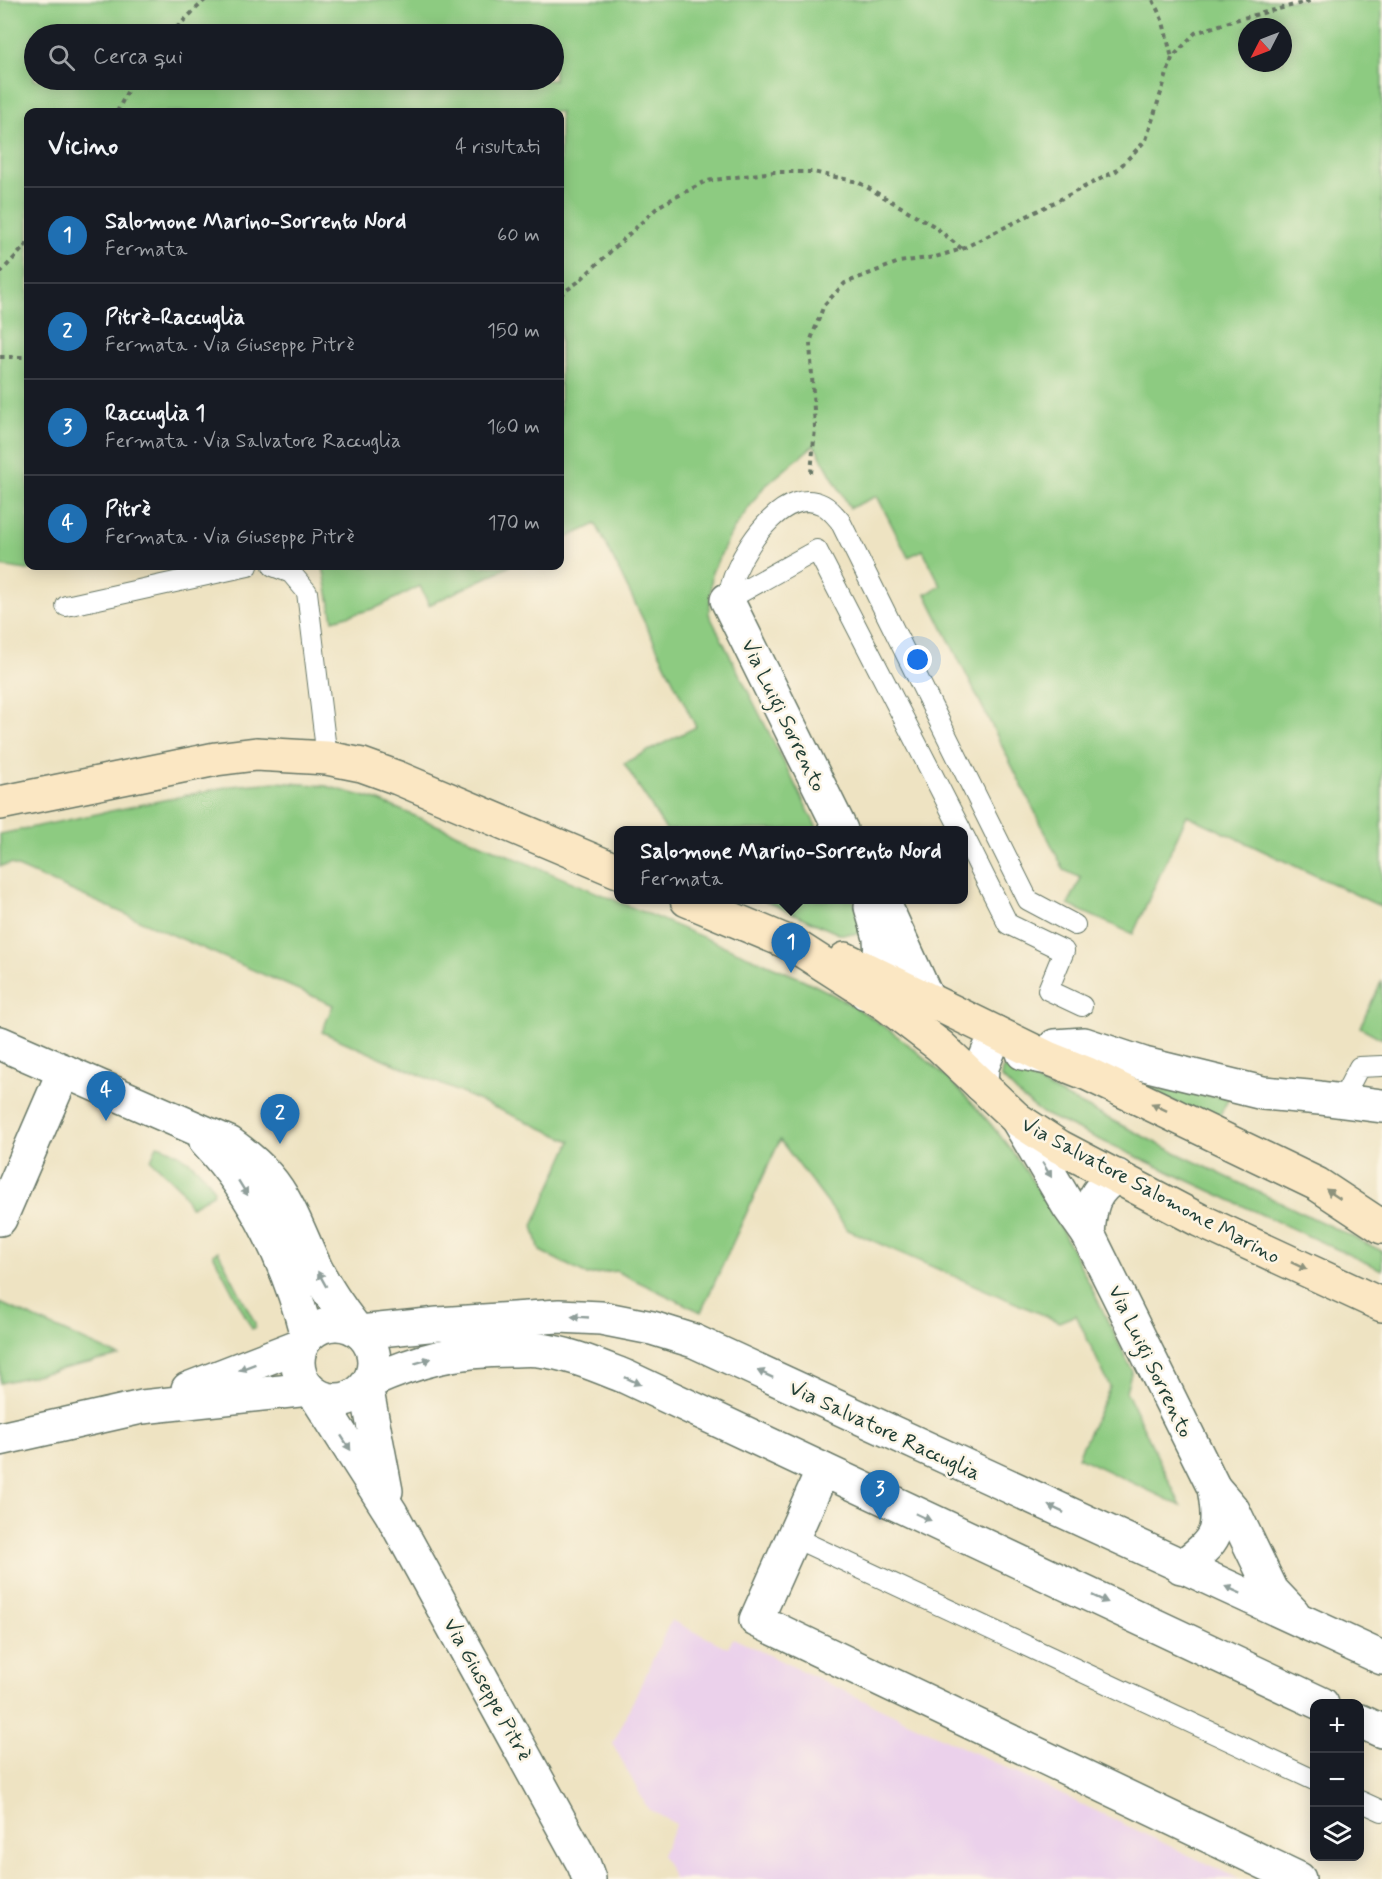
<!DOCTYPE html>
<html lang="it">
<meta charset="utf-8">
<style>
body{margin:0;font-family:Mynerve,sans-serif;background:#242831;color:#f1f3f6}
.controls{position:absolute;right:18px;bottom:18px;display:grid;overflow:hidden;border-radius:12px;box-shadow:0 3px 15px #0003}
.controls button{width:54px;height:54px;display:grid;place-items:center;padding:0;border:0;border-bottom:2px solid #363941;background:#171b24;color:#f1f3f6;font:30px sans-serif}
.compass{position:absolute;left:1238px;top:18px;width:54px;height:54px;border-radius:50%;background:#171b24;box-shadow:0 3px 15px #0003;rotate:228deg}
.you{position:absolute;left:918px;top:660px;width:21px;height:21px;margin:-15px;border:4px solid #fff;border-radius:50%;background:#1a73e8;box-shadow:0 0 0 9px #1a73e833}
.badge{display:grid;place-items:center;width:39px;height:39px;border-radius:50%;background:#1f6fb2;color:#fff;font-size:20px;font-weight:700}
.pin{position:absolute;translate:-50% -50px;filter:drop-shadow(0 2px 3px #0008)}
.pin::after{content:'';position:absolute;top:32px;width:21px;height:18px;background:inherit;clip-path:polygon(0 0,100% 0,50% 100%)}
.popup{position:absolute;left:614px;top:826px;width:354px;height:78px;box-sizing:border-box;display:grid;place-content:center;border-radius:12px;background:#171b24;filter:drop-shadow(0 2px 4px #0005);font-size:20px;white-space:nowrap;color:#9ea1a6}
.popup b{font-size:22px;color:#f1f3f6}
.popup::after{content:'';position:absolute;left:50%;top:100%;margin-left:-12px;border:12px solid transparent;border-top-color:#171b24}
.list{margin:0;padding:0;list-style:none}
h2{display:flex;justify-content:space-between;align-items:center;height:78px;margin:0;padding:0 24px;font-size:26px}
h2 small{font-size:20px;font-weight:400;color:#9ea1a6}
.list li{display:grid;grid-template-columns:39px 1fr auto;gap:18px;align-items:center;box-sizing:border-box;height:96px;padding:0 24px;border-top:2px solid #363941}
.list b{display:block;font-size:22px;white-space:nowrap}
.list p{margin:0;font-size:20px;white-space:nowrap;color:#9ea1a6}
.list em{font-size:20px;font-style:normal;color:#9ea1a6}
.icon{flex:none;width:33px;height:33px;fill:none;stroke:currentColor;stroke-width:2;stroke-linecap:round;stroke-linejoin:round}
.map{position:relative;flex:none;width:1382px;height:1879px;overflow:hidden}
.search{position:absolute;background:#171b24;box-shadow:0 3px 15px #0003;left:24px;top:24px;width:540px;height:66px;display:flex;align-items:center;gap:15px;box-sizing:border-box;padding:0 21px;border-radius:33px;color:#9ea1a6;font-size:22px}
.panel{position:absolute;background:#171b24;box-shadow:0 3px 15px #0003;left:24px;top:108px;width:540px;height:462px;border-radius:12px}
.map>svg:first-child{display:block}
.built{fill:#ebd1eb}
.green{fill:#8dcb81;stroke:#56845a;stroke-width:1.5;fill-rule:evenodd}
.lines{fill:none;stroke-linecap:round;stroke-linejoin:round}
.lane-casing{stroke:#677766;stroke-width:22}
.street-casing{stroke:#677766;stroke-width:36}
.secondary-casing{stroke:#677766;stroke-width:36}
.path{stroke:#677766;stroke-width:4;stroke-dasharray:4.5 4.5;stroke-linecap:butt}
.lane{stroke:#fff;stroke-width:20}
.street{stroke:#fff;stroke-width:33}
.secondary{stroke:#fbe7c3;stroke-width:33}
.oneway{fill:#8d927c}
.oneway2{fill:#8f9e9a}
.labels{text-anchor:middle;stroke-width:5;stroke-linejoin:round;paint-order:stroke}
.street-label{font-size:21px;fill:#1f3d34;stroke:#fcf5e5}
</style>
<div class="map">
<svg width="1382" height="1879" viewBox="0 0 1382 1879">
<rect width="100%" height="100%" fill="#fcf5e5"/>
<filter id="ink" filterUnits="userSpaceOnUse"><feTurbulence type="fractalNoise" baseFrequency=".0167" numOctaves="2"/><feDisplacementMap in="SourceGraphic" scale="12" xChannelSelector="R" yChannelSelector="G"/><feConvolveMatrix kernelMatrix="1 2 1 2 8 2 1 2 1" color-interpolation-filters="sRGB"/></filter>
<filter id="wash" filterUnits="userSpaceOnUse"><feTurbulence type="fractalNoise" baseFrequency=".008" numOctaves="4" result="noise"/><feDisplacementMap in="SourceGraphic" scale="24" xChannelSelector="R" yChannelSelector="G"/><feGaussianBlur stdDeviation="1.35" result="paint"/><feColorMatrix in="noise" values="0 0 0 0 0 0 0 0 0 0 0 0 0 0 0 0 0 1.4 0 .05"/><feComposite in="paint" operator="in"/></filter>
<g filter="url(#wash)">
<rect width="100%" height="100%" fill="#eee3c2"/>
<path class="built" d="M671 1620 728 1648 733 1638 1239 1879H674L662 1855 676 1824 648 1809 613 1744Z"/>
<g class="green">
<path d="M0 0H1382V907L1187 815 1133 934 1068 905 1081 878 1064 870 926 594 941 586 923 550 908 557 877 496 850 508 814 445 763 488 733 530 712 572 709 614 818 830H666L624 763 696 727 596 524 560 541V112H28V566H50L27 570 0 566ZM1247 27H1283V63H1247ZM554 34V80H34V34Z"/>
<path d="M323 566H510L429 605 420 586 376 608 333 620Z"/>
<path d="M277 782 326 786 377 800 800 978C901 1024 987 1104 1044 1199 1077 1254 1103 1313 1132 1370L1126 1391 1181 1506 1078 1457 1110 1387 1076 1315 1059 1322 848 1230 780 1140 701 1312 616 1271 587 1275 540 1251 533 1226 571 1141 322 1032 333 1005 11 864 0 866V834L231 786Z"/>
<path d="M763 900H853L861 916 862 934H839Z"/>
<path d="M1382 980V1039L1360 1027Z"/>
<path d="M1006 1066 1160 1145 1382 1251V1270L1044 1114 1022 1098 1001 1077 1002 1070Z"/>
<path d="M1128 1080 1162 1090 1229 1098 1216 1122Z"/>
<path d="M157 1145C179 1150 204 1170 214 1190L213 1194 190 1207 181 1189 151 1160Z"/>
<path d="M218 1251 255 1323V1327L252 1329 213 1254Z"/>
<path d="M0 1303 119 1356 0 1383Z"/>
</g>
</g>
<g filter="url(#ink)">
<g class="lines">
<defs>
<g id="lane">
<path d="M273 566 291 573 307 592 327 758"/>
<path d="M727 600C730 590 732 578 737 569 749 541 786 486 823 505 829 508 835 515 840 521L1028 900 1075 925"/>
<path d="M727 600 817 550 961 830"/>
<path d="M66 606 248 566"/>
<path d="M964 836 1008 924 1064 951 1048 990 1082 1006"/>
<path d="M1342 1100 1359 1067 1382 1066"/>
<path d="M793 1537 1314 1780"/>
<path d="M1360 1801 1382 1811"/>
</g>
<g id="street">
<path d="M727 600 841 830"/>
<path d="M879 900 888 912 927 998"/>
<path d="M866 993 881 959 880 938 871 907"/>
<path d="M0 1043 229 1143C243 1153 256 1163 267 1176 290 1202 301 1238 316 1269 327 1290 340 1309 354 1327"/>
<path d="M1023 1053 1048 1058 1055 1046 1084 1044 1144 1064 1263 1093 1320 1098 1382 1106"/>
<path d="M981 1085 982 1067 996 1033"/>
<path d="M1017 1119 1069 1207 1088 1234 1214 1488 1233 1510 1272 1591 1293 1613"/>
<path d="M206 1142C256 1195 289 1265 307 1336"/>
<path d="M0 1219 64 1071"/>
<path d="M1088 1234C1090 1207 1092 1191 1117 1176"/>
<circle cx="336" cy="1362" r="38"/>
<path d="M360 1332 438 1324 559 1316 601 1318 652 1328 694 1341 1382 1658"/>
<path d="M369 1382C419 1360 455 1350 511 1350 520 1350 530 1349 538 1350 569 1353 598 1366 626 1377L1322 1704"/>
<path d="M366 1386 386 1491"/>
<path d="M188 1389 301 1345"/>
<path d="M315 1394 391 1513 584 1865 589 1879"/>
<path d="M0 1439 142 1407 309 1389"/>
<path d="M823 1470 756 1620 1299 1879"/>
<path d="M1181 1567C1217 1540 1222 1533 1214 1488"/>
<path d="M1360 1721 1382 1731"/>
</g>
<g id="secondary">
<path d="M0 803 216 759 256 754 327 758 362 765 398 778 618 871"/>
<path d="M687 900 792 944 884 1003 940 1046 1017 1119 1060 1147 1199 1220 1382 1305"/>
<path d="M845 959 1048 1058 1088 1074 1317 1184 1382 1227"/>
</g>
</defs>
<use href="#lane" class="lane-casing"/>
<use href="#street" class="street-casing"/>
<use href="#secondary" class="secondary-casing"/>
<g class="path">
<path d="M1153 0 1163 22 1172 58"/>
<path d="M170 34 205 0"/>
<path d="M117 112 133 80"/>
<path d="M0 273 28 243"/>
<path d="M560 295 578 282 659 206 706 181 774 172H813L858 182 934 226 962 249"/>
<path d="M0 357H28"/>
<path d="M811 473 815 428 810 342 824 305 845 283 899 262 935 257 962 249 1116 171 1146 140 1172 58 1195 33 1235 20 1314 0"/>
</g>
<use href="#lane" class="lane"/>
<use href="#street" class="street"/>
<use href="#secondary" class="secondary"/>
</g>
<defs><path id="oneway-solid" d="M-6-.8H1V-3.2L6.5 0L1 3.2V.8H-6Z" transform="scale(1.5)"/></defs>
<g class="oneway">
<use href="#oneway-solid" transform="translate(1159 1107) rotate(-154)"/>
<use href="#oneway-solid" transform="translate(1333 1194) rotate(-146)"/>
<use href="#oneway-solid" transform="translate(1299 1266) rotate(25)"/>
</g>
<g class="oneway2">
<use href="#oneway-solid" transform="translate(1047 1170) rotate(59)"/>
<use href="#oneway-solid" transform="translate(243 1188) rotate(58)"/>
<use href="#oneway-solid" transform="translate(322 1279) rotate(-119)"/>
<use href="#oneway-solid" transform="translate(580 1317) rotate(-177)"/>
<use href="#oneway-solid" transform="translate(423 1361) rotate(-17)"/>
<use href="#oneway-solid" transform="translate(247 1367) rotate(159)"/>
<use href="#oneway-solid" transform="translate(765 1374) rotate(-155)"/>
<use href="#oneway-solid" transform="translate(633 1381) rotate(25)"/>
<use href="#oneway-solid" transform="translate(346 1443) rotate(57)"/>
<use href="#oneway-solid" transform="translate(1056 1509) rotate(-155)"/>
<use href="#oneway-solid" transform="translate(923 1517) rotate(25)"/>
<use href="#oneway-solid" transform="translate(1233 1590) rotate(-156)"/>
<use href="#oneway-solid" transform="translate(1100 1599) rotate(25)"/>
</g>
</g>
<g class="labels">
<g class="street-label">
<text transform="translate(784 715) rotate(64)" y="7">Via Luigi Sorrento</text>
<text transform="translate(1151 1190) rotate(28)" y="7">Via Salvatore Salomone Marino</text>
<text transform="translate(1151 1361) rotate(64)" y="7">Via Luigi Sorrento</text>
<text transform="translate(885 1430) rotate(25)" y="7">Via Salvatore Raccuglia</text>
<text transform="translate(488 1689) rotate(61)" y="7">Via Giuseppe Pitrè</text>
</g>
</g>
</svg>
<div class="controls">
<button>+</button>
<button>−</button>
<button><svg class="icon" aria-label="layers" viewBox="0 0 24 24"><path d="M12 4l9 5-9 5-9-5zM3 14l9 5 9-5"/></svg></button>
</div>
<svg class="compass" viewBox="-18 -18 36 36"><path d="M0-13l5 13h-10z" fill="#e53935"/><path d="M0 13l5-13h-10z" fill="#9ea1a6"/></svg>
<div class="you"></div>
<div class="pin badge" style="left:791px;top:973px">1</div>
<div class="popup"><b>Salomone Marino-Sorrento Nord</b>Fermata</div>
<div class="pin badge" style="left:280px;top:1144px">2</div>
<div class="pin badge" style="left:880px;top:1520px">3</div>
<div class="pin badge" style="left:106px;top:1121px">4</div>
<div class="search"><svg class="icon" aria-label="search" viewBox="0 0 24 24"><circle cx="10" cy="10" r="6"/><path d="M15 15l6 6"/></svg>Cerca qui</div>
<section class="panel">
<h2>Vicino<small>4 risultati</small></h2>
<ul class="list">
<li><span class="badge">1</span><div><b>Salomone Marino-Sorrento Nord</b><p>Fermata</p></div><em>60 m</em></li>
<li><span class="badge">2</span><div><b>Pitrè-Raccuglia</b><p>Fermata · Via Giuseppe Pitrè</p></div><em>150 m</em></li>
<li><span class="badge">3</span><div><b>Raccuglia 1</b><p>Fermata · Via Salvatore Raccuglia</p></div><em>160 m</em></li>
<li><span class="badge">4</span><div><b>Pitrè</b><p>Fermata · Via Giuseppe Pitrè</p></div><em>170 m</em></li>
</ul>
</section>
</div>
